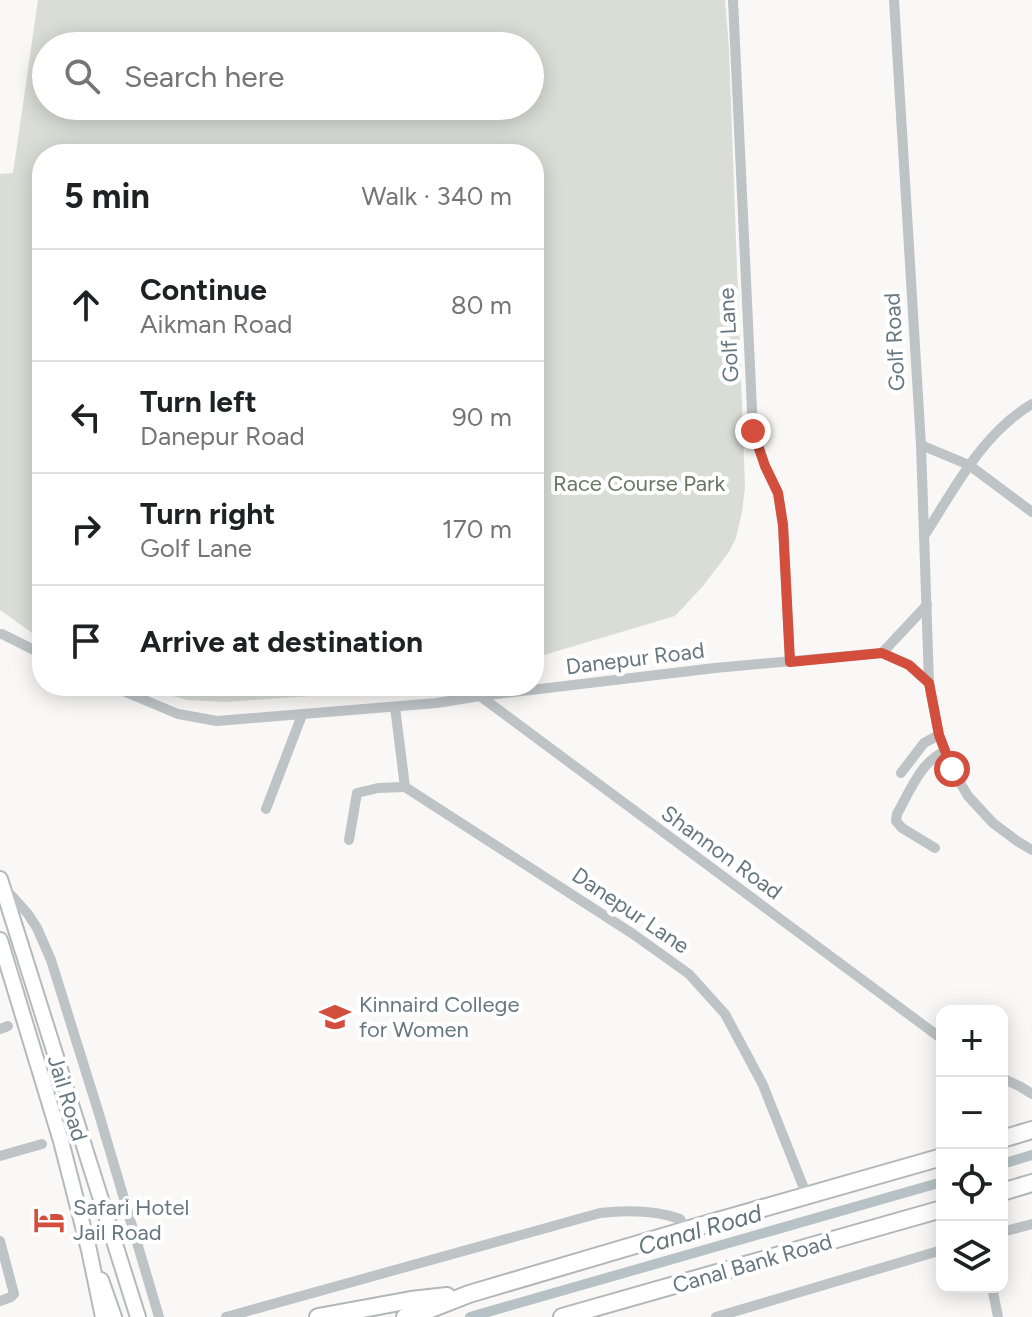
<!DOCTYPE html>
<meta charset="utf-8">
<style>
body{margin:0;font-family:Figtree,sans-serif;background:#f6f6f6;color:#202124}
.controls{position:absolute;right:24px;bottom:24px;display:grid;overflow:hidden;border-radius:16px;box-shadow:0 4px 20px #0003}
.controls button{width:72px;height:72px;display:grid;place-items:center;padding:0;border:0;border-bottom:2px solid #e0e0e0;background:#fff;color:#202124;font:40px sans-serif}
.stop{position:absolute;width:24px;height:24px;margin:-18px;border:6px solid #d34e3c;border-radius:50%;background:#fff}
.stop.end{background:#d34e3c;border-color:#fff;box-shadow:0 2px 8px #0008}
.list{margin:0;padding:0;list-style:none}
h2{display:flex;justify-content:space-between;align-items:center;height:104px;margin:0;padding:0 32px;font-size:34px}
h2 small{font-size:26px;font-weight:400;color:#757577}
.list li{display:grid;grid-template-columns:52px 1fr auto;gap:24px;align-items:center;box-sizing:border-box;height:112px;padding:0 32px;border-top:2px solid #e0e0e0}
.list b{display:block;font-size:30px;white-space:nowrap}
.list p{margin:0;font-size:26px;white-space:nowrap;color:#757577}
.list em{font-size:26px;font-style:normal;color:#757577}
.icon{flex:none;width:44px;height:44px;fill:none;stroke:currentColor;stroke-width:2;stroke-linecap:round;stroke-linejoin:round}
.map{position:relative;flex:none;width:1032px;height:1317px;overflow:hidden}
.search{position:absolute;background:#fff;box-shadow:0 4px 20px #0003;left:32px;top:32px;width:512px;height:88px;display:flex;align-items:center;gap:20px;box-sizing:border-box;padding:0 28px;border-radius:44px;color:#757577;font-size:30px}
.panel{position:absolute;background:#fff;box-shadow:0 4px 20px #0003;left:32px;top:144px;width:512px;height:552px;border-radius:32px}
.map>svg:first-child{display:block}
.green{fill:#d9ddd6;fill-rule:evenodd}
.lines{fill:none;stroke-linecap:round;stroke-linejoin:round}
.canal{stroke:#b6c2c5;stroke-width:10}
.secondary-casing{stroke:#b3b9bd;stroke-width:18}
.trunk-casing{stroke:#b2b7ba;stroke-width:20}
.minor{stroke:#bec3c6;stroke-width:10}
.secondary{stroke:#fff;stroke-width:14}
.trunk{stroke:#fff;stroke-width:16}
.route{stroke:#d34e3c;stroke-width:10}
.labels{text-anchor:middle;stroke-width:8;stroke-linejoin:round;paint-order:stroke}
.street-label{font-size:22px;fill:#66777f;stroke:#fff}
.park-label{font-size:22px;fill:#6a7765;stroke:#fff}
.poi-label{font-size:22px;fill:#66777f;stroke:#fff;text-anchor:start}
.water-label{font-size:24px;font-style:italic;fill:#617578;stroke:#fff}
</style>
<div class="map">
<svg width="1032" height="1317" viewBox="0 0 1032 1317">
<rect width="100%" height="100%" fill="#f9f8f7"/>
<g class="green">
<path d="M38 0H725L729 48 745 487 742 512 736 538 729 552 703 586 675 616 534 658V154H42V640L0 610V174L13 173ZM46 46H530V106H46Z"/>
<path d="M139 686H402L369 692 225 702 187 700Z"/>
</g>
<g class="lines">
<g class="canal">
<path d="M1002 1164 1032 1155"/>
<path d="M470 1317 942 1182"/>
</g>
<defs>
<g id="secondary">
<path d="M0 879 138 1317"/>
<path d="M0 940 61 1141 89 1250 103 1317"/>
<path d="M101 1280 114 1317"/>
</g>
<g id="trunk">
<path d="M1002 1139 1032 1130"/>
<path d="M1002 1192 1032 1183"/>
<path d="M318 1317 411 1300 447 1296"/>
<path d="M405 1317 423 1312 469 1294 686 1230 942 1157"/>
<path d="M562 1317 942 1209"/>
</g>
</defs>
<use href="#secondary" class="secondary-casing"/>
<use href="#trunk" class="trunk-casing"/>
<g class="minor">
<path d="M733 0 753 431 765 466 778 493 783 525 790 662"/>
<path d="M894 0 921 445 929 683"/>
<path d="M921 445 969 465 1032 512"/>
<path d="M924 536C955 488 982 434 1032 404"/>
<path d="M2 634 42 654"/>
<path d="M882 653 927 605"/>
<path d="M111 686 178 714 217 721 437 703 480 696 715 668 882 653 909 665 929 683 939 735 952 769 968 796 993 823 1017 841 1032 850"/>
<path d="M480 696 942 1039"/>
<path d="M395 707 405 787 633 934 689 974 725 1014 763 1085 807 1196"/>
<path d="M901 773 924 743 939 735"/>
<path d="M266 809 302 715"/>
<path d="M349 840 357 793 378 788 405 787"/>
<path d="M935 848 902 828 896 821 897 814C909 793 921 761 945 751"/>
<path d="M3 886 28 914 37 928 51 960 99 1114 159 1317"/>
<path d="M0 1029 8 1026"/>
<path d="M1002 1078 1021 1087 1032 1094"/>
<path d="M0 1156 42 1144"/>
<path d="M1002 1232 1032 1224"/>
<path d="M0 1241 14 1294 11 1297 0 1301"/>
<path d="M992 1287 998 1317"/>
<path d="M226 1317 600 1213C627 1210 655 1210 680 1219L686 1230"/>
<path d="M716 1317 942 1250"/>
</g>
<use href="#secondary" class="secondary"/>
<use href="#trunk" class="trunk"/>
</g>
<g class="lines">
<path class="route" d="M753 431 765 466 778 493 783 525 790 662 882 653 909 665 929 683 939 735 952 769"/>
</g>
<defs>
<symbol id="university-bare" viewBox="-9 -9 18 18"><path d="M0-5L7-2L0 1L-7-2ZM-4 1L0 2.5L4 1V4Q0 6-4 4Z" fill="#d34e3c" stroke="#fff" stroke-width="2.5" paint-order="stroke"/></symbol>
<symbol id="hotel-bare" viewBox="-9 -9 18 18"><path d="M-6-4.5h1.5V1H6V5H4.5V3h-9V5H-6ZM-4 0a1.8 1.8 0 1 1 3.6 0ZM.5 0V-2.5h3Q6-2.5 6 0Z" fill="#d34e3c" stroke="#fff" stroke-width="2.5" paint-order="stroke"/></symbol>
</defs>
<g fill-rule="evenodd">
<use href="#university-bare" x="313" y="995" width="44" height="44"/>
<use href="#hotel-bare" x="27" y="1198" width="44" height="44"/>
</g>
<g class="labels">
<g class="street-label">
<text transform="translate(728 335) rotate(-93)" y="8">Golf Lane</text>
<text transform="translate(894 342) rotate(-93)" y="8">Golf Road</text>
<text transform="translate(635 658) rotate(-7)" y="8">Danepur Road</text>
<text transform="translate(722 852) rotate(36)" y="8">Shannon Road</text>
<text transform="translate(631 910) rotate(34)" y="8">Danepur Lane</text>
<text transform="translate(68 1098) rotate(73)" y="8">Jail Road</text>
<text transform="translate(752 1263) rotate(-16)" y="8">Canal Bank Road</text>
</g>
<g class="park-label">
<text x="639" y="491">Race Course Park</text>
</g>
<g class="poi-label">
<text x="359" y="1012">Kinnaird College<tspan x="359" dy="25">for Women</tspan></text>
<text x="73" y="1215">Safari Hotel<tspan x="73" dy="25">Jail Road</tspan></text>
</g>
<g class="water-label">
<text transform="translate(700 1230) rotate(-16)" y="8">Canal Road</text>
</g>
</g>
</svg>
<div class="controls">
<button>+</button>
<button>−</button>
<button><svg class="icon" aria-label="locate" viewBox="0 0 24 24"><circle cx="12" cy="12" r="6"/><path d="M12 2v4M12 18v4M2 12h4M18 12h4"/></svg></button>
<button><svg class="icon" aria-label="layers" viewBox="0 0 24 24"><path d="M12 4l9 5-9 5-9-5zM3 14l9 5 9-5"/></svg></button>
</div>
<div class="stop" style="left:952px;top:769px"></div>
<div class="stop end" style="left:753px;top:431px"></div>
<div class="search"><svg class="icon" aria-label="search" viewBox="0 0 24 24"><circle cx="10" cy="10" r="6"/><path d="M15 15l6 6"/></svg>Search here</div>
<section class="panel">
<h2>5 min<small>Walk · 340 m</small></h2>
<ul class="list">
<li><svg class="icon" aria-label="ahead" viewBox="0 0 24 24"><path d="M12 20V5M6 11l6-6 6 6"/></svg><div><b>Continue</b><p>Aikman Road</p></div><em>80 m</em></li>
<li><svg class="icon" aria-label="left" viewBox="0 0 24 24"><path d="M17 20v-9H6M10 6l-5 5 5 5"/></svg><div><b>Turn left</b><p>Danepur Road</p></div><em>90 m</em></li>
<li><svg class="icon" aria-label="right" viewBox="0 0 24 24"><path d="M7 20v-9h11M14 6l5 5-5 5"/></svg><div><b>Turn right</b><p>Golf Lane</p></div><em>170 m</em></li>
<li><svg class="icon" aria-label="arrive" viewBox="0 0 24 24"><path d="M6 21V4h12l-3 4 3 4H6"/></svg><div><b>Arrive at destination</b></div></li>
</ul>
</section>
</div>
